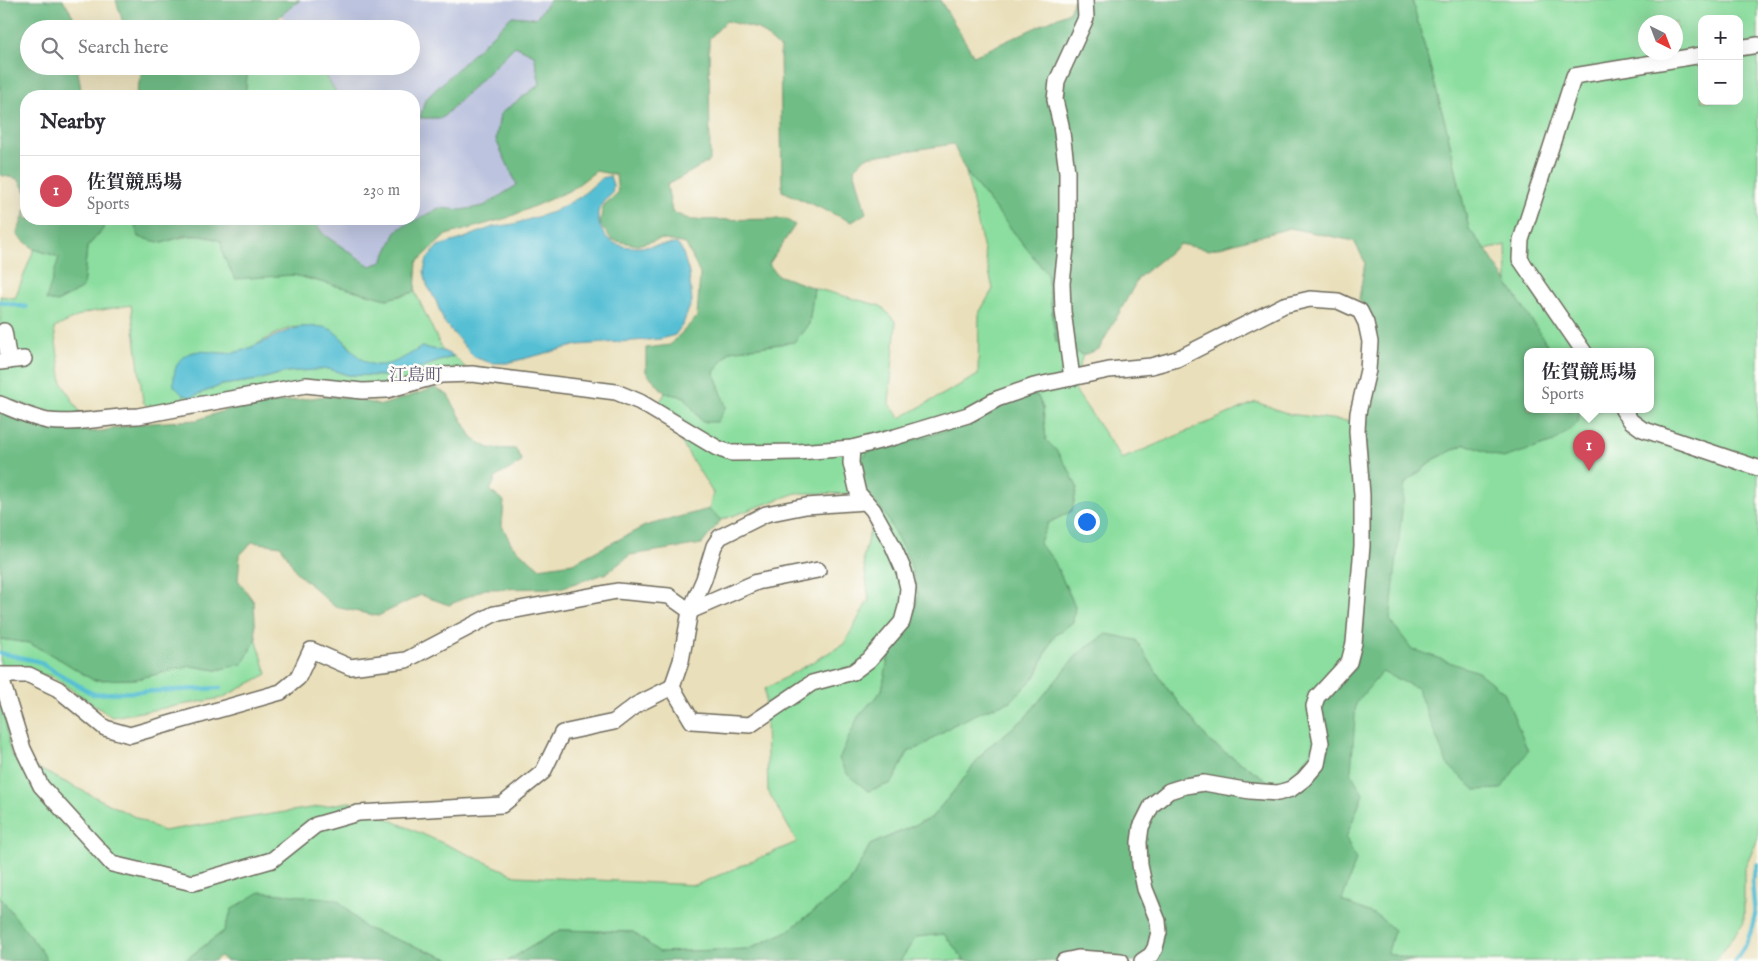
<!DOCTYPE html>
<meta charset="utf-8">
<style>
body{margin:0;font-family:"IM FELL English","Noto Serif JP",serif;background:#f7f7f7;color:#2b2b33}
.controls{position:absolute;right:15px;top:15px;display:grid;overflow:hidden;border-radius:10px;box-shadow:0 5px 20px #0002}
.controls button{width:45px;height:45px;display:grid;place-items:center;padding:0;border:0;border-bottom:1px solid #e1e1e2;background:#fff;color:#2b2b33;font:25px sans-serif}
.compass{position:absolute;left:1638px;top:15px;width:45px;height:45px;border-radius:50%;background:#fff;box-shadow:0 5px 20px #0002;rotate:138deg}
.you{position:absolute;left:1086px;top:521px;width:18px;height:18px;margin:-12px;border:4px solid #fff;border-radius:50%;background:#1a73e8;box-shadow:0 0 0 8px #1a73e833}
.badge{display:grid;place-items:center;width:32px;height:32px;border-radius:50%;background:#d1495b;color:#fff;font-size:16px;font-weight:700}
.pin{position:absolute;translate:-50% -41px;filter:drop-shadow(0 1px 2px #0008)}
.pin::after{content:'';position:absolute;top:26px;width:18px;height:15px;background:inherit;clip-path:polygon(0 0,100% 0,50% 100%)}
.popup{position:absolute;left:1524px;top:348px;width:130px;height:65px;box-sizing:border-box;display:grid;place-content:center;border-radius:10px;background:#fff;filter:drop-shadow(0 1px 4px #0005);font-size:16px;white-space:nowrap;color:#7c7c81}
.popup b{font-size:19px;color:#2b2b33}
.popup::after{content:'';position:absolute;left:50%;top:100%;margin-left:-10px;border:10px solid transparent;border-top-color:#fff}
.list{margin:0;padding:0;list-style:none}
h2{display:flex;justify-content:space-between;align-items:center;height:65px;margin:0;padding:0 20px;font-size:21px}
h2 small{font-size:16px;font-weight:400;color:#7c7c81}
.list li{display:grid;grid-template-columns:32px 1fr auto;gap:15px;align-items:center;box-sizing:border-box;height:70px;padding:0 20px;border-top:1px solid #e1e1e2}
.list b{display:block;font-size:19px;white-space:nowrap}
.list p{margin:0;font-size:16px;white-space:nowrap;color:#7c7c81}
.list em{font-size:16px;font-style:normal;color:#7c7c81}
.icon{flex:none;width:28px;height:28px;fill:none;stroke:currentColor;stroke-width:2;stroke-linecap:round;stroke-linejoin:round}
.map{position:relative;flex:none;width:1758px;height:961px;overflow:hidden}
.search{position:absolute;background:#fff;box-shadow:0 5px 20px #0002;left:20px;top:20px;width:400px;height:55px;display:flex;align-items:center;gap:12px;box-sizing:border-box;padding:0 18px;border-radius:28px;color:#7c7c81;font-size:19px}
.panel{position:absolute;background:#fff;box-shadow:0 5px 20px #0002;left:20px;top:90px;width:400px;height:135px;border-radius:20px}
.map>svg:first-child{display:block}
.industrial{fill:#bcc3de}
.green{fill:#8bde9f;stroke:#5b8465;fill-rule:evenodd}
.forest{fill:#70bd86;stroke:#4e7458}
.water{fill:#57bfd4;stroke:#417580}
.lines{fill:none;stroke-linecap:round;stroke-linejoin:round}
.stream{stroke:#57bfd4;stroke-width:4.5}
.minor-casing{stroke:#6e6a5d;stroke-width:18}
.minor{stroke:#fff;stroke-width:15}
.labels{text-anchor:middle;stroke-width:5;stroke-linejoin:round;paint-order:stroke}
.quarter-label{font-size:18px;fill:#605c75;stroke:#fdfcf7}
</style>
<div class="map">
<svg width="1758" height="961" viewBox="0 0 1758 961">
<rect width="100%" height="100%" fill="#fdfcf7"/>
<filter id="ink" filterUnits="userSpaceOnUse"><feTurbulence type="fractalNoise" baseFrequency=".02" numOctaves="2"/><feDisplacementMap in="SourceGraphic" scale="10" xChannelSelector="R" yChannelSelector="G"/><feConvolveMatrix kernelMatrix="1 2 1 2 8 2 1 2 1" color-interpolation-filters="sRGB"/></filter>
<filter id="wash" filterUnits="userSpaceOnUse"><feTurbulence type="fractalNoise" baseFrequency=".0096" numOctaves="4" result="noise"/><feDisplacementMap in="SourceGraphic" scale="20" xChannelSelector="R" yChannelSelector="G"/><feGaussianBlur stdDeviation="1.12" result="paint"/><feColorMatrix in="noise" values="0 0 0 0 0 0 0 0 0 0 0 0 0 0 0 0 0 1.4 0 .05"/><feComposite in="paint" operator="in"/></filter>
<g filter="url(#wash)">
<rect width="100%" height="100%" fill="#e9dfba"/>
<path class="industrial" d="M300 0H550L536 18 512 16 425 100 442 118 515 46 534 55 540 84 500 114 518 185 484 206 461 210 439 208 397 230 382 262 370 266 323 234 313 219H414V96H333L335 90 318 66H411V29H291L281 15Z"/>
<g class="green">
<path d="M1412 0H1758V839L1744 870V922L1716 961H1415L1400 957 1385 961H1279L1354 670 1327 696 1324 735 1295 775 1273 785 1211 743 1166 687 1136 640 1079 653 1024 719 987 748 959 785 931 818 870 845 849 884 788 931 749 949 659 952 633 932 560 930 507 961H455L365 928 337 899 232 909 224 931 184 961H47L0 897V687L11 755 163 831 350 802 517 876 696 885 797 842 768 791 765 689 844 644 869 599 863 558 877 503 885 514 910 562 918 597 911 623 890 650 882 690 858 717 892 783 908 752 922 746 953 725 983 711 1011 701 1035 677 1053 637 1073 622 1075 606 1053 559 1039 544 1048 523 1072 511 1077 487 1069 470 1056 451 1046 440 1043 408 1037 395 1000 406 959 427 891 447 869 451 867 494 796 493 721 520 709 509 713 493 658 405 665 393 685 397 702 422 726 407 714 372 730 351 794 342 809 324 814 288 881 306 896 322 889 404 900 418 978 375 979 313 993 289 966 172 1047 274 1056 342 1083 355 1073 387 1122 459 1256 402 1289 414 1364 423 1369 522 1405 484 1435 459 1465 444 1555 410H1650V352H1533L1507 283 1506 245 1486 250 1469 229 1447 130ZM1702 19H1739V101H1702ZM1646 22H1676V52H1646Z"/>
<path d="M248 66H318L335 90 333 96H245Z"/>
<path d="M104 219H135L134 222 162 243C187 235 196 233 222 241L223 255 266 276 294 275 387 299 415 292 443 351 422 347C408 356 384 373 366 364 355 358 351 345 342 339 337 335 308 327 302 327 282 326 263 343 245 350 231 355 215 353 200 352L183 395 191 397 222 385 258 380 286 372 314 369H329L348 375 387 376 408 372 454 356 466 368 384 388 308 383 150 409 143 402 131 305 85 313 54 328 62 383 82 416 38 409 0 397V296L15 298 34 249 59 257 57 302 83 288 87 247 103 229Z"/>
<path d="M256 638 267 674 222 698 112 717 51 676 0 667V639L29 643 61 660 93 680 136 679 191 666 216 670 242 664Z"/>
<path d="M944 934 965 961H900L916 937Z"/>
</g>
<g class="forest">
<path d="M0 0H63L73 16 74 29H29V66H77L82 96H26V192L18 179 0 175Z"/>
<path d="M116 0H300L281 15 268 29H125Z"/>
<path d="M550 0H940L974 56 1069 12 1074 0H1412L1447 130 1469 229 1486 250 1552 352H1528V410H1580L1578 423 1554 442 1503 458 1465 444 1435 459 1405 483 1390 620 1412 649 1478 672 1504 692 1528 751 1501 789 1475 790 1447 764 1417 688 1382 672 1356 703 1351 773 1363 794 1346 838 1356 860 1342 901 1378 916 1394 930 1388 953 1415 961H965L944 934 916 937 900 961H507L560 930 633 932 659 952 749 949 788 931 849 884 870 845 931 818 959 785 987 748 1024 719 1079 653 1107 634 1136 640 1166 687 1211 743 1273 784 1295 775 1324 735 1318 707 1355 668 1364 619 1369 523 1364 423 1375 328 1359 299 1365 262 1354 241 1290 228 1209 250 1180 244 1139 277 1099 349 1083 355 1056 342 1047 274 966 172 953 144 866 157 854 169 866 213 852 222 782 191 780 48 758 29 726 21 709 39 710 161 667 185 672 212 691 220 785 219 795 225 769 264 777 275 814 288 809 324 794 342 730 351 714 372 726 407 717 422H702L685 397 665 393 646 372V348L670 345 697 317 700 274 686 244 661 239 637 245 612 240 600 224 603 206 618 193 616 175 596 171 571 190 507 218 446 235 417 262 415 292 387 299 294 275 235 279 223 255 221 241 203 235 183 236 162 243 138 237 134 222 135 219H313L323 234 370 266 382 262 397 230 439 208 461 210 484 206 517 185 496 140 500 114 540 84 534 55 515 46 442 118H420L425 100 512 16 536 18Z"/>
<path d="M143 66H248L245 96H136Z"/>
<path d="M26 208V219H104L103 229 87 247 83 288 57 302 46 300 59 257 34 249 17 235Z"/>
<path d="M435 388 448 395 473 439 489 448 516 449 522 462 496 477 490 491 504 501 502 526 512 545 539 568 573 563 645 526 709 509 721 520 702 544 630 555 607 573 560 588 485 589 449 605 421 595 378 616 335 607 297 573 281 546 252 542 240 555 238 580 254 602 256 638 243 664 216 670 191 666 136 679 93 680 61 660 29 643 0 639V411L35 425 97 432 137 424 197 420 229 409 326 396 349 398 382 405Z"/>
<path d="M1037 395 1043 408 1046 440 1056 450 1069 470 1077 487 1072 511 1048 523 1039 544 1053 559 1075 606 1073 622 1053 637 1035 677 1011 701 983 711 953 725 922 746 908 752 892 783 868 791 848 775 839 759 858 717 882 690 890 650 911 623 918 597 910 562 885 514 867 494 858 462 869 451 891 447 959 427 1020 396Z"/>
<path d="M260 892 337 899 365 928 455 961H225L220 956 215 961H184L224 931 232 909Z"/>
<path d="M0 897 43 953 47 961H0Z"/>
</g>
<g class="water">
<path d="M610 176 613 185 612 194C602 202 595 209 599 223 609 259 650 244 677 244L682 250 689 273 692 301 683 324 675 335 660 339 578 345 507 363H491L474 357 444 322 436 301 427 285 424 271 427 259 438 246 459 240 493 227 514 224 553 212 580 197 602 178Z"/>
<path d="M301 327C311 327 323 325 332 330 341 336 347 345 354 352 375 377 399 361 422 347L443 351 454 356 408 372 387 376 348 375 329 369 286 372 258 380 222 385 191 397 183 395 174 386C173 375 175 361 186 355 198 347 218 355 232 353 254 350 277 332 301 327Z"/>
</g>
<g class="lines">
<g class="stream">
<path d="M0 302 26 307"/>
<path d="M0 653 37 661 93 694 220 688"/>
<path d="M1735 961 1746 944 1751 931 1755 915 1752 881 1758 864"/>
</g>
</g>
</g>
<g filter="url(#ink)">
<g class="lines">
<defs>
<g id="minor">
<path d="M1739 48 1758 45"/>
<path d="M4 331 9 361"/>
<path d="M1584 352 1520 259 1521 240 1574 76 1702 55"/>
<path d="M0 362 24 359"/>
<path d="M1072 378 1063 311 1062 283 1067 239V172L1061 125 1055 100 1057 81 1086 18 1085 0"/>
<path d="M0 404C15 410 32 418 48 421 75 425 110 416 138 416L306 385 362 391 387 390 441 375 472 374 616 392 640 402 717 448 731 453 798 452 852 448 895 437 968 415 997 399 1034 386 1109 370 1151 366 1177 359 1284 305 1310 299 1338 301 1360 311 1366 323 1370 342 1368 370 1358 413 1357 431 1362 495V546L1354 643 1349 662 1317 697 1314 706 1321 743 1317 764 1304 779 1291 789 1278 793 1250 791 1204 783 1185 786 1169 791 1152 805 1141 827 1139 842 1140 865 1145 889 1158 921 1159 932 1155 948 1151 955 1142 961"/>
<path d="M1623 410 1631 421 1642 429 1758 468"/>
<path d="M0 675 23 749 41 786 112 864 193 883 272 860 316 825 358 813 502 805 543 772 562 733 614 722 636 705 672 687 681 661 690 611 704 579 714 546 720 537 766 514 806 506 866 502"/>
<path d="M0 675H29L58 689 105 728 130 735 281 692 298 678 311 650 350 667 406 660 494 614 617 591 669 596 690 611 757 582 818 570"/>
<path d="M672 687 692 721 750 725 812 683 853 672 869 660 902 622 906 607 908 588 904 571 892 544 873 510 858 493 851 463 852 448"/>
<path d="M1064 961 1078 958 1121 961"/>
</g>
</defs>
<use href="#minor" class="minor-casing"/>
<use href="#minor" class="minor"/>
</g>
</g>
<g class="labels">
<g class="quarter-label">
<text x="416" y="381">江島町</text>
</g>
</g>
</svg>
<div class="controls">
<button>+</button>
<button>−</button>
</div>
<svg class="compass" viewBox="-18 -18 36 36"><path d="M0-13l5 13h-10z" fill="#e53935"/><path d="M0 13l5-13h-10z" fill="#7c7c81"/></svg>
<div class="you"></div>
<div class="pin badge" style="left:1589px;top:471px">1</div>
<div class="popup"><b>佐賀競馬場</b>Sports</div>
<div class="search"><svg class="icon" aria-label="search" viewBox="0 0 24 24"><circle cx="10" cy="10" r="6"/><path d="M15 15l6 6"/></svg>Search here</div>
<section class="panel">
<h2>Nearby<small></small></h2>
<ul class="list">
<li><span class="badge">1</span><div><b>佐賀競馬場</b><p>Sports</p></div><em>230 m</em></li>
</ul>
</section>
</div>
